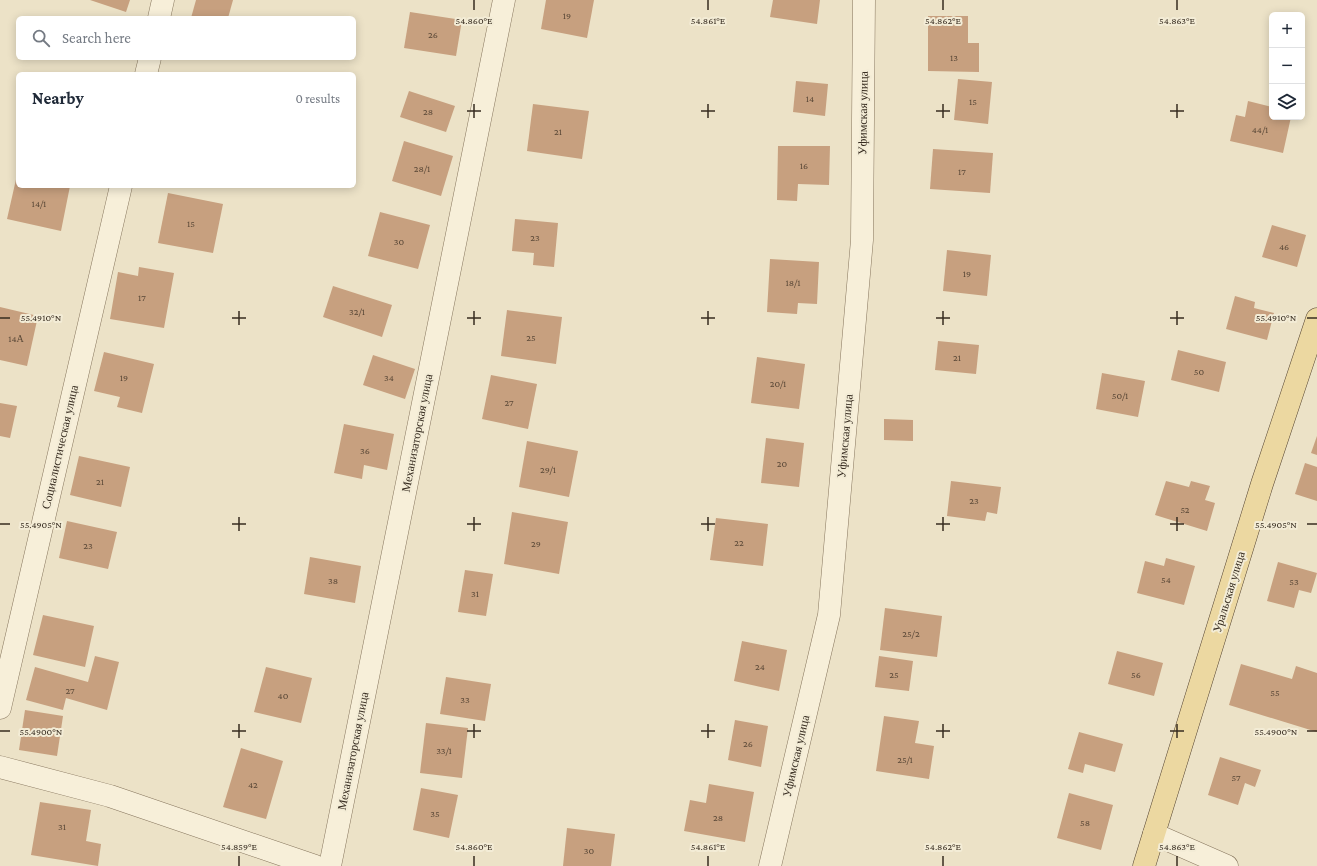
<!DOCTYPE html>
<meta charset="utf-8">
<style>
body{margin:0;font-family:"Crimson Pro",serif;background:#f6f6f7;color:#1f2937}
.controls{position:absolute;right:12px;top:12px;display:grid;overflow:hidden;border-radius:6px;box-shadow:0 2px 10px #0003}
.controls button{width:36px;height:36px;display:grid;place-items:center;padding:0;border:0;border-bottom:1px solid #e0e1e3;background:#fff;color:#1f2937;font:20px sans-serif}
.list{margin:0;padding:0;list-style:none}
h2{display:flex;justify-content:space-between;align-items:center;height:52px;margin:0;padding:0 16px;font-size:17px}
h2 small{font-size:13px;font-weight:400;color:#747a83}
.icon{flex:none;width:22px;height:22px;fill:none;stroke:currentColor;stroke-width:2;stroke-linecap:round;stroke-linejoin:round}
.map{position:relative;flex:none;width:1317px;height:866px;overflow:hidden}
.search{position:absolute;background:#fff;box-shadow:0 2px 10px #0003;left:16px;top:16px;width:340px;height:44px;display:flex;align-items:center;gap:10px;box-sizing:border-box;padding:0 14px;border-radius:6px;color:#747a83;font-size:15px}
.panel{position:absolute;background:#fff;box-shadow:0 2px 10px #0003;left:16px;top:72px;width:340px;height:116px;border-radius:6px}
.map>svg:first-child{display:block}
.building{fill:#c7a07f}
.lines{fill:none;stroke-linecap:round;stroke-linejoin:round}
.minor-casing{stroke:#86755d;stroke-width:23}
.major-casing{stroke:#544331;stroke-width:23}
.minor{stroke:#f7efd9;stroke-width:22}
.major{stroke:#ecd8a1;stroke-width:22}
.ticks{fill:none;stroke:#372c20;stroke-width:1.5}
.labels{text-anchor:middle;stroke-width:4;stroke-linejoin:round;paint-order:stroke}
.number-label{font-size:10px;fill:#5b4938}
.street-label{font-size:12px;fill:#372c20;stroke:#f3ecd6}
.ticks-label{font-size:10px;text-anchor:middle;fill:#372c20;stroke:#f3ecd6;stroke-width:4;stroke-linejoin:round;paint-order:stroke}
</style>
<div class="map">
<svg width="1317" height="866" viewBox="0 0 1317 866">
<rect width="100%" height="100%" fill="#ece2c7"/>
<g class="building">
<path d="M90 0H130L126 12Z"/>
<path d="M196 0H233L228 18H191Z"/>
<path d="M546 0H594L587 38 541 29Z"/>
<path d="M773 0H820L817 24 770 17Z"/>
<path d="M410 12 462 20 456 56 404 48Z"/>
<path d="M928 16H968V43H979V72L928 71Z"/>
<path d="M958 79 992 82 988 124 954 120Z"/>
<path d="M796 81 828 84 825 116 793 112Z"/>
<path d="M409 91 455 106 446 132 400 117Z"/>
<path d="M1248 101 1272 107V117H1291L1283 153 1230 141 1236 115 1245 117Z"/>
<path d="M533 104 589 111 582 159 527 151Z"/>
<path d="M404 141 453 156 441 196 392 181Z"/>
<path d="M778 146H830L829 185 798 184 797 201 777 200Z"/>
<path d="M933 149 993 153 990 193 930 189Z"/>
<path d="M17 175 18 186H70L61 231 7 219Z"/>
<path d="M168 193 223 204 213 253 158 243Z"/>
<path d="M380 212 430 225 418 269 368 256Z"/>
<path d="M515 219 558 223 554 267 533 265 534 253 512 251Z"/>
<path d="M1272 225 1306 235 1297 267 1262 257Z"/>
<path d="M947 250 991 255 987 296 943 291Z"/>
<path d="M770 259 819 262 817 304 798 303 797 314 767 312Z"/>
<path d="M139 267 174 273 164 328 110 319 118 272 138 276Z"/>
<path d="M333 286 392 305 382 337 323 317Z"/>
<path d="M1235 296 1255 302 1254 308 1274 313 1267 340 1226 329Z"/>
<path d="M0 307 38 316 27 366 0 360Z"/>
<path d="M507 310 562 317 556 364 501 356Z"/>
<path d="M938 341 979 345 976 374 935 370Z"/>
<path d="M1178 350 1226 362 1219 392 1171 380Z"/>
<path d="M104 352 154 364 142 413 117 407 120 397 94 391Z"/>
<path d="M373 355 415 369 405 399 363 385Z"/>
<path d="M757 357 805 364 799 409 751 403Z"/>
<path d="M1102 373 1145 381 1138 417 1096 409Z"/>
<path d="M491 375 537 384 528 429 482 419Z"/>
<path d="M0 403 17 406 10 438 0 436Z"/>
<path d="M884 419 913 420V441L884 440Z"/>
<path d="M344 424 394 434 387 470 364 465 362 479 334 473Z"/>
<path d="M1317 436V455L1311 453Z"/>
<path d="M766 438 804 443 799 487 761 483Z"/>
<path d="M527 441 578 451 569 497 519 487Z"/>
<path d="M79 456 130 467 121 507 70 495Z"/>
<path d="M1305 463 1317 467V501L1295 494Z"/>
<path d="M951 481 1001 487 997 514 987 512 985 521 947 516Z"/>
<path d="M1166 481 1189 487 1191 481 1210 486 1205 500 1215 503 1207 531 1155 515Z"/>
<path d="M512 512 568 522 559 574 504 564Z"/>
<path d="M716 518 768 524 763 566 710 560Z"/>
<path d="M67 521 117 532 108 569 59 558Z"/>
<path d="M310 557 361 566 355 603 304 594Z"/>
<path d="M1166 558 1195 566 1184 605 1137 593 1145 561 1164 566Z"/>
<path d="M1278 562 1317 573 1311 593 1299 590 1294 608 1267 601Z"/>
<path d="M465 570 493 574 486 616 458 612Z"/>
<path d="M885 608 942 616 937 657 880 650Z"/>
<path d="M43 615 94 626 85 667 33 655Z"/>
<path d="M742 641 787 650 779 691 734 681Z"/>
<path d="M1117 651 1163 663 1154 696 1108 684Z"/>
<path d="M95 656 119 662 107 710 66 698 63 710 26 700 35 667 88 682Z"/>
<path d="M879 656 913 661 909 691 875 687Z"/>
<path d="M1241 664 1292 679 1296 666 1317 673V732L1229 705Z"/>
<path d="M266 667 312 678 301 723 254 712Z"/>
<path d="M446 677 491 684 485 721 440 714Z"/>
<path d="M25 710 63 716 57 756 19 750Z"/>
<path d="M884 716 919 721 915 743 934 746 929 779 876 771Z"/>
<path d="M735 720 768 726 761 767 728 760Z"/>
<path d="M426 723 468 728 462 778 420 773Z"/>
<path d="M1079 732 1123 744 1115 772 1085 764 1083 773 1068 769Z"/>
<path d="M241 748 283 761 266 819 223 807Z"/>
<path d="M1220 757 1261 770 1255 787 1245 783 1238 805 1208 795Z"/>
<path d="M709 784 754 792 745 842 684 831 690 800 706 803Z"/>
<path d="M421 788 458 795 449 838 413 830Z"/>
<path d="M1069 793 1113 805 1101 850 1057 838Z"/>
<path d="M40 802 91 810 86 841 101 844 98 866 31 855Z"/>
<path d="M567 828 615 834 611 866H563Z"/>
</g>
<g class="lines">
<defs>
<g id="minor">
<path d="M159 18 163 0"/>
<path d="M146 74 150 58"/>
<path d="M0 708 121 186"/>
<path d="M0 767 110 796 315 866"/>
<path d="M1154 834 1227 866"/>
<path d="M330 866 504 0"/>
<path d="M770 866 829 615 862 240 864 0"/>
</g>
<path id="major" d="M1144 866 1262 484 1317 319"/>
</defs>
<use href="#minor" class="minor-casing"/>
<use href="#major" class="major-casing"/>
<use href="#minor" class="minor"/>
<use href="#major" class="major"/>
</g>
<path class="ticks" d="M474 0V10M708 0V10M943 0V10M1177 0V10M474 104V118M708 104V118M943 104V118M1177 104V118M467 111H481M701 111H715M936 111H950M1170 111H1184M239 311V325M474 311V325M708 311V325M943 311V325M1177 311V325M0 318H10M232 318H246M467 318H481M701 318H715M936 318H950M1170 318H1184M1307 318H1317M239 517V531M474 517V531M708 517V531M943 517V531M1177 517V531M0 524H10M232 524H246M467 524H481M701 524H715M936 524H950M1170 524H1184M1307 524H1317M239 724V738M474 724V738M708 724V738M943 724V738M1177 724V738M0 731H10M232 731H246M467 731H481M701 731H715M936 731H950M1170 731H1184M1307 731H1317M239 856V866M474 856V866M708 856V866M943 856V866M1177 856V866"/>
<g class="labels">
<g class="number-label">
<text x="567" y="19">19</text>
<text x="433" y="38">26</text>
<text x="954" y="61">13</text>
<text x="810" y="102">14</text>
<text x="973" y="105">15</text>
<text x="428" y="115">28</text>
<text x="1260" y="133">44/1</text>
<text x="558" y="135">21</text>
<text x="804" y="169">16</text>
<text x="422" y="172">28/1</text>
<text x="962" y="175">17</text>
<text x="39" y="207">14/1</text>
<text x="191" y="227">15</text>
<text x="535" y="241">23</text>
<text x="399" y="245">30</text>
<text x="1284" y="250">46</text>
<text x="967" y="277">19</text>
<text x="793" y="286">18/1</text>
<text x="142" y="301">17</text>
<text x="357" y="315">32/1</text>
<text x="531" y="341">25</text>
<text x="16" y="342">14А</text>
<text x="957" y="361">21</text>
<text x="1199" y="375">50</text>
<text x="124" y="381">19</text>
<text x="389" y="381">34</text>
<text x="778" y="387">20/1</text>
<text x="1120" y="399">50/1</text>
<text x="509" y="406">27</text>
<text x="365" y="454">36</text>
<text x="782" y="467">20</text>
<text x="548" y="473">29/1</text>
<text x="100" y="485">21</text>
<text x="974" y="504">23</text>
<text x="1185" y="513">52</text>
<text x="739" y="546">22</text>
<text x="536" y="547">29</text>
<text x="88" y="549">23</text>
<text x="1166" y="583">54</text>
<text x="333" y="584">38</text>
<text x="1294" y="585">53</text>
<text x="475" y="597">31</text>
<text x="911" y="637">25/2</text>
<text x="760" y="670">24</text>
<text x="894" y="678">25</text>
<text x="1136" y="678">56</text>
<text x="70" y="694">27</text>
<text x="1275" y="696">55</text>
<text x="283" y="699">40</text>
<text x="465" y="703">33</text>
<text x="748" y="747">26</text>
<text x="444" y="754">33/1</text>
<text x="905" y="763">25/1</text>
<text x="1236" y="781">57</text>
<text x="253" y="788">42</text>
<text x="435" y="817">35</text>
<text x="718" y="821">28</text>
<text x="1085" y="826">58</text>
<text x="62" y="830">31</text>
<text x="589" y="854">30</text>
</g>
<g class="street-label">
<text transform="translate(863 113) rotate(-89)" y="4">Уфимская улица</text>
<text transform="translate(417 433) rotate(-79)" y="4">Механизаторская улица</text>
<text transform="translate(845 436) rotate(-85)" y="4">Уфимская улица</text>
<text transform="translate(60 447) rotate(-77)" y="4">Социалистическая улица</text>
<text transform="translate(1229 592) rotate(-73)" y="4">Уральская улица</text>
<text transform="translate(353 751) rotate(-79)" y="4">Механизаторская улица</text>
<text transform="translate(796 756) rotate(-77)" y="4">Уфимская улица</text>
</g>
</g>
<g class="ticks-label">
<text x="474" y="24">54.860°E</text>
<text x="708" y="24">54.861°E</text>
<text x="943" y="24">54.862°E</text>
<text x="1177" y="24">54.863°E</text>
<text x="41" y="321">55.4910°N</text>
<text x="1276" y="321">55.4910°N</text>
<text x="41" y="528">55.4905°N</text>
<text x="1276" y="528">55.4905°N</text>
<text x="41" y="735">55.4900°N</text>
<text x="1276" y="735">55.4900°N</text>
<text x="239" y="850">54.859°E</text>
<text x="474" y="850">54.860°E</text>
<text x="708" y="850">54.861°E</text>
<text x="943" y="850">54.862°E</text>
<text x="1177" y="850">54.863°E</text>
</g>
</svg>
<div class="controls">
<button>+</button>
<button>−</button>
<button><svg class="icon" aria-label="layers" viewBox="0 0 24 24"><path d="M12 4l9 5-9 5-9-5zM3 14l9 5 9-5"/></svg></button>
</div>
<div class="search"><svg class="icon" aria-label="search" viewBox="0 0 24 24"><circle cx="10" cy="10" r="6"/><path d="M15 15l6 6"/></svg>Search here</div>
<section class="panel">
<h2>Nearby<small>0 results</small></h2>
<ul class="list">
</ul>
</section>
</div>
